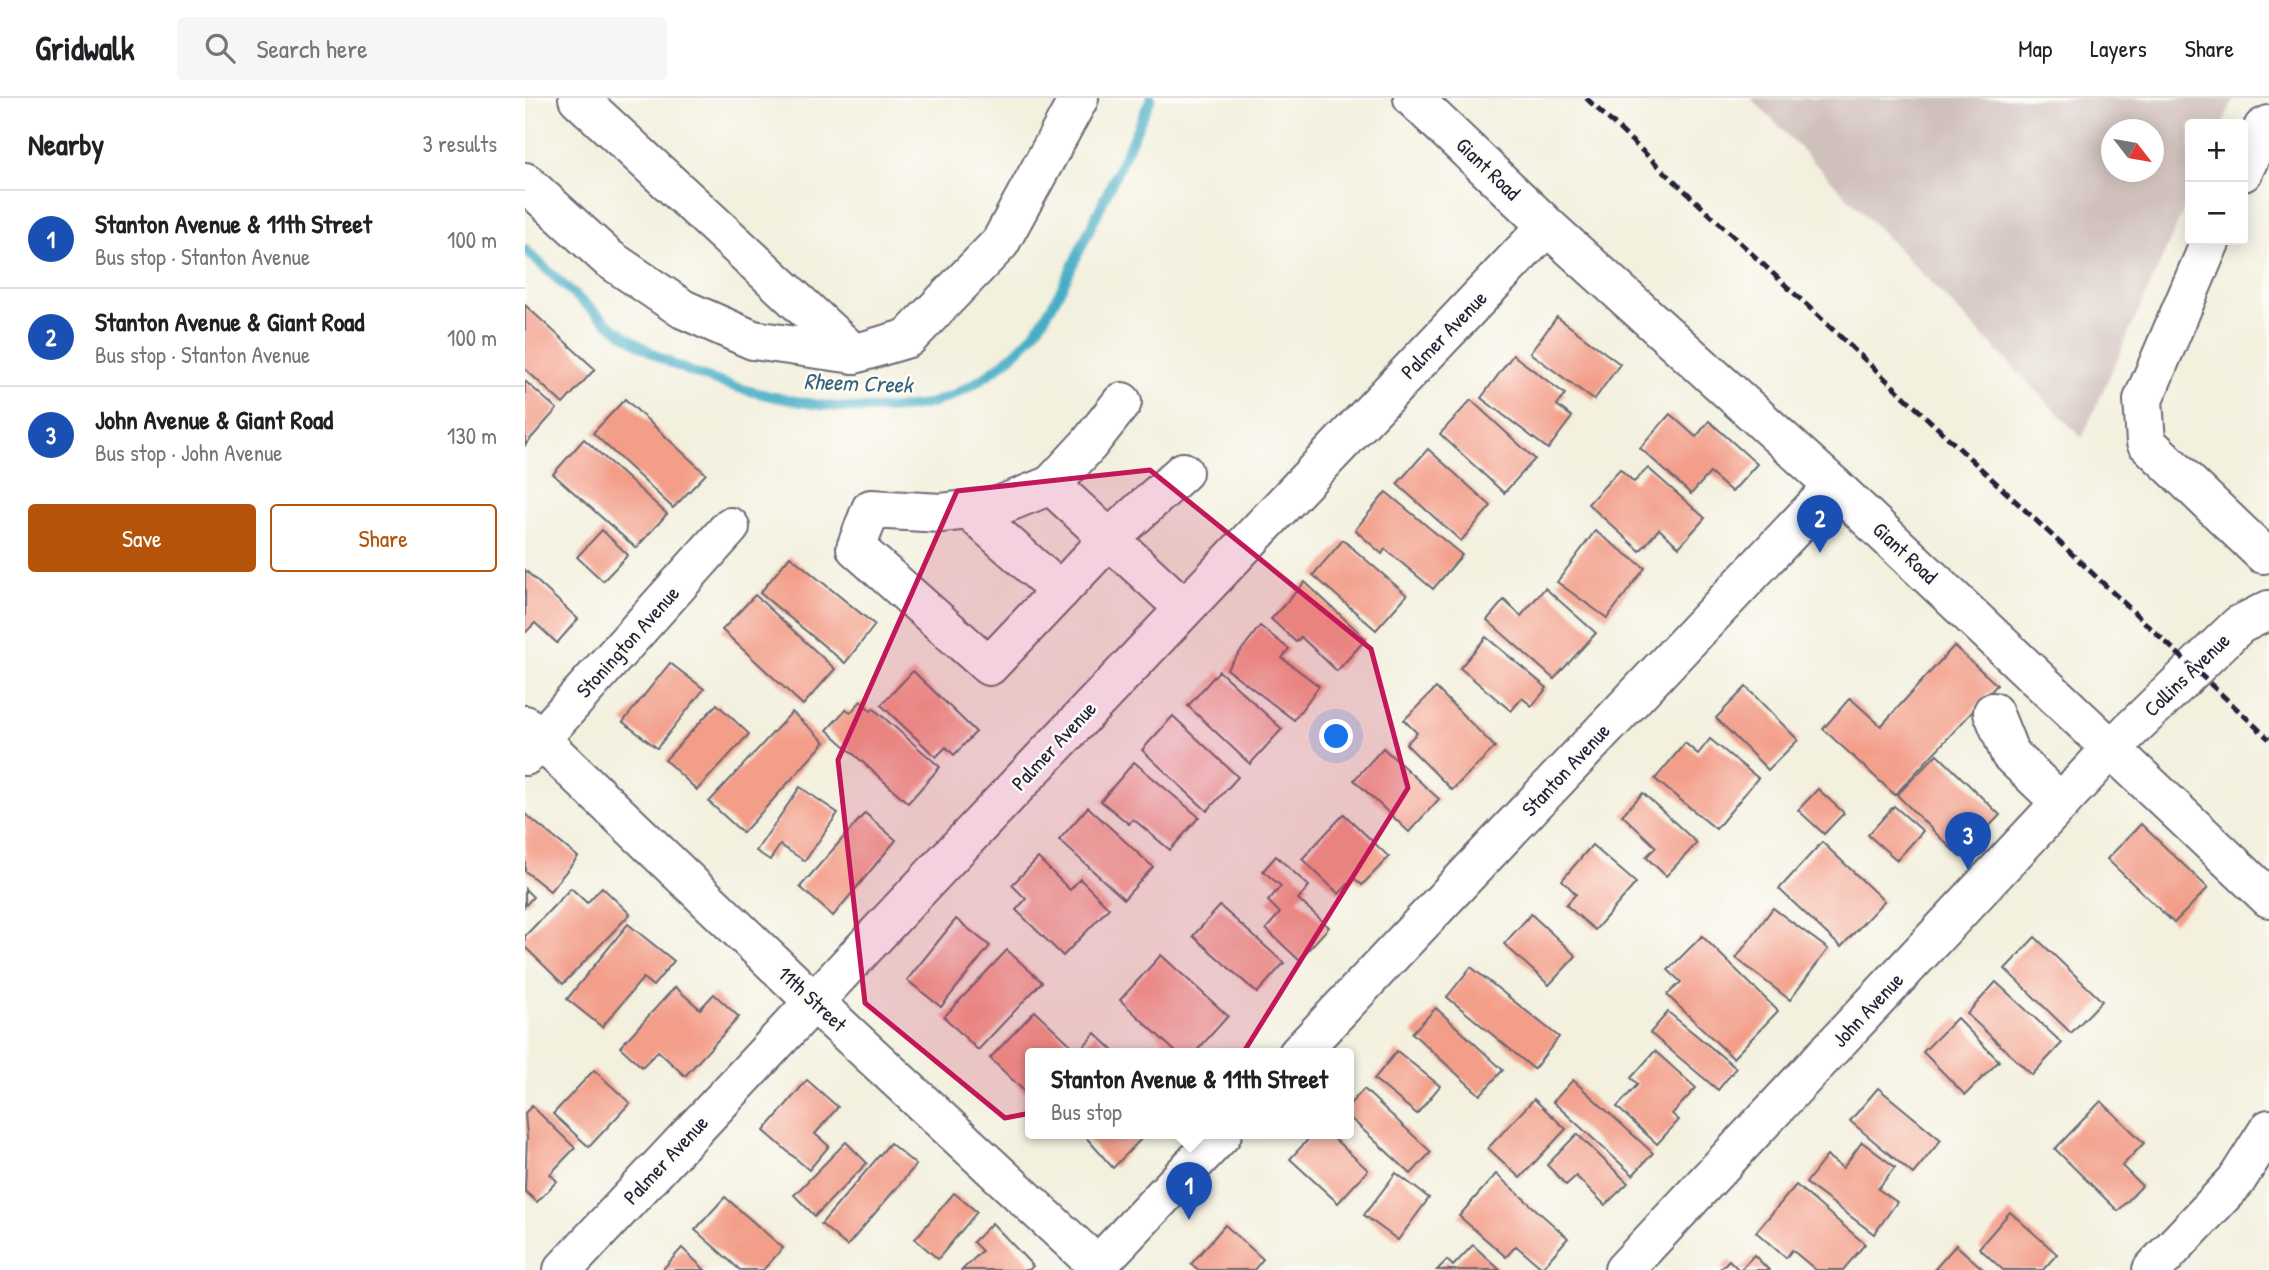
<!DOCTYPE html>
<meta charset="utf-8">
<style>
body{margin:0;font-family:"Patrick Hand",sans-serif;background:#f6f6f6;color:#202124}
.controls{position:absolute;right:21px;top:21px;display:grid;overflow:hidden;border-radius:7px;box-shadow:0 4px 18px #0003}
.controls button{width:63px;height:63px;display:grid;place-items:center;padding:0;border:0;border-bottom:2px solid #e0e0e0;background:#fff;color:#202124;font:35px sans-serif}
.compass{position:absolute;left:1576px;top:21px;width:63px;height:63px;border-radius:50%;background:#fff;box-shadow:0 4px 18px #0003;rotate:121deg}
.you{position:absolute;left:812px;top:639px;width:24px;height:24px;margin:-18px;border:5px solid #fff;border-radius:50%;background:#1a73e8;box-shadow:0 0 0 10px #1a73e833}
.badge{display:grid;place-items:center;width:46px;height:46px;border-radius:50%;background:#b45309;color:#fff;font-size:23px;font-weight:700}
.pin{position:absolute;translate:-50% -58px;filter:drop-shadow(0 2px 4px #0008)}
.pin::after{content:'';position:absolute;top:37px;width:24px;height:21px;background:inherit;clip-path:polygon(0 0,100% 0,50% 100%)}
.popup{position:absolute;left:500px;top:950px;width:329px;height:91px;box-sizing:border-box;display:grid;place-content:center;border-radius:7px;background:#fff;filter:drop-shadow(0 2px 5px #0005);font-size:23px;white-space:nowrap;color:#757577}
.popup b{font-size:26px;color:#202124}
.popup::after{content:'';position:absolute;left:50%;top:100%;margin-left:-14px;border:14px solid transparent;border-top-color:#fff}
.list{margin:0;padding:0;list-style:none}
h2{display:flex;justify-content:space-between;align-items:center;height:91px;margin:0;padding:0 28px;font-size:30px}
h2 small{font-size:23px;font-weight:400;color:#757577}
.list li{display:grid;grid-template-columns:46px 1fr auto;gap:21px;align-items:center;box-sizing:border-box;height:98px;padding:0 28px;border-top:2px solid #e0e0e0}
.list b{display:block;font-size:26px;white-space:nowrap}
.list p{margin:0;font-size:23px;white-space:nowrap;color:#757577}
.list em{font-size:23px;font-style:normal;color:#757577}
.actions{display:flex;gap:14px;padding:21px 28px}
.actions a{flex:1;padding:16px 0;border:2px solid #b45309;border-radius:7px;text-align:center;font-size:24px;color:#b45309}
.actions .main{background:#b45309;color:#fff}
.icon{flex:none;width:38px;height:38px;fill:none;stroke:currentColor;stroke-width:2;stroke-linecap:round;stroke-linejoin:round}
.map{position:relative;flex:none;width:1744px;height:1172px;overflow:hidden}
header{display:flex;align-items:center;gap:42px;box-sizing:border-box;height:98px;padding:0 35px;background:#fff;border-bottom:2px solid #e0e0e0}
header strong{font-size:33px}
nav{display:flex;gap:38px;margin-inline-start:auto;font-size:24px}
.search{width:490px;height:63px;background:#f6f6f6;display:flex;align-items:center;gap:18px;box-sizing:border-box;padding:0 24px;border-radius:7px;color:#757577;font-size:26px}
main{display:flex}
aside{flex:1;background:#fff}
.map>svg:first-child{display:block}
.industrial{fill:#d0c0bc;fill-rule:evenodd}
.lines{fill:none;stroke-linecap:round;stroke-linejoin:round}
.stream{stroke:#47adc6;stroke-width:10}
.building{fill:#f39e89}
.minor-casing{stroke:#6b6a74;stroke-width:42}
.minor{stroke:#fff;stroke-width:38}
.rail{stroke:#22223b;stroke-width:5;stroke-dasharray:10 5;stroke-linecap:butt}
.marked{fill:#c2185b;fill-opacity:0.2;stroke:#c2185b;stroke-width:5;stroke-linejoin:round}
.labels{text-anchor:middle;stroke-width:5;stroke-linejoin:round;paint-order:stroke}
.street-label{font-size:21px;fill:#22223b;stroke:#fdfcf7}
.water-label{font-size:23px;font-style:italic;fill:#33617a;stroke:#fdfcf7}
</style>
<header>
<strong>Gridwalk</strong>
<div class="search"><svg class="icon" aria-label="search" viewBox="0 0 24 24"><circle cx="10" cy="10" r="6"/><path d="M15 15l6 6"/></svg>Search here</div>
<nav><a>Map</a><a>Layers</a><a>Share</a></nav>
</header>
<main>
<aside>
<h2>Nearby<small>3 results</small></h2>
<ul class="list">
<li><span class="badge" style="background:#1a4fb4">1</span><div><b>Stanton Avenue &amp; 11th Street</b><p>Bus stop · Stanton Avenue</p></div><em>100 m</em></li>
<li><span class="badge" style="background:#1a4fb4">2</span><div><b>Stanton Avenue &amp; Giant Road</b><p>Bus stop · Stanton Avenue</p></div><em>100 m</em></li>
<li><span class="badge" style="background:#1a4fb4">3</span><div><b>John Avenue &amp; Giant Road</b><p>Bus stop · John Avenue</p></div><em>130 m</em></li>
</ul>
<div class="actions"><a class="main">Save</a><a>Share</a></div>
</aside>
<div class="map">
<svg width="1744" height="1172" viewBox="0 0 1744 1172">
<rect width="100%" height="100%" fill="#fdfcf7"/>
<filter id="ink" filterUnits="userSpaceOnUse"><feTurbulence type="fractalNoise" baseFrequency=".0143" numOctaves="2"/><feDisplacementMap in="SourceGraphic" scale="14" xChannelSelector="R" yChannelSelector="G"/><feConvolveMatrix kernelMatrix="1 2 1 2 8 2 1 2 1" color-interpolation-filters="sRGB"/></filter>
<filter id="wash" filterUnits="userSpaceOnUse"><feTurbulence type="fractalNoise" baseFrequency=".00686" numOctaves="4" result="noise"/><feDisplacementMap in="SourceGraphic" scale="28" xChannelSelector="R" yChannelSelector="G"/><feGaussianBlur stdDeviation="1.57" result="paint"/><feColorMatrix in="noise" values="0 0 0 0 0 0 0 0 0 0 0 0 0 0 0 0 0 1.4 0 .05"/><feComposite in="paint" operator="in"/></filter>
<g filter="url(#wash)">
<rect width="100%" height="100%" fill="#f3f0de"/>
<path class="industrial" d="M1226 0H1709L1698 26H1665V98L1557 340ZM1587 32H1629V74H1587Z"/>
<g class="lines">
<path class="stream" d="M0 151C43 192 84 231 136 260 201 295 325 321 398 307 436 300 488 263 511 232 532 204 546 170 561 139 583 93 605 47 626 0"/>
</g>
<g id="blocks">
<g class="building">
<path d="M0 207 70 271 38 306 0 271Z"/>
<path d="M1032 219 1095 266 1069 302 1005 255Z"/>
<path d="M988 257 1040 296 1032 307 1047 319 1023 351 956 300Z"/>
<path d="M0 283 32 311 0 347Z"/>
<path d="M100 301 181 376 148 410 68 335Z"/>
<path d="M946 302 1010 361 979 395 915 336Z"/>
<path d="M1145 316 1171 339 1184 323 1232 366 1207 394 1185 375 1166 396 1115 350Z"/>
<path d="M59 341 142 416 111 450 28 376Z"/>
<path d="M903 351 966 408 936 443 872 386Z"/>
<path d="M1123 370 1180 420 1154 449 1134 431 1115 453 1063 406 1095 371 1109 384Z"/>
<path d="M861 394 937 457 908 491 860 451 857 456 830 432Z"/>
<path d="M77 432 103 457 78 483 52 459Z"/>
<path d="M1070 433 1120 470 1082 520 1032 484Z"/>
<path d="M818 442 882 497 851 532 788 477Z"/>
<path d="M265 458 350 527 320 565 235 495Z"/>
<path d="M0 472 53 521 32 545 10 525 0 535Z"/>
<path d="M780 484 841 541 812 573 776 539 771 544 746 521Z"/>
<path d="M1020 490 1071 535 1029 581 962 522 979 502 996 518Z"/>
<path d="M230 497 310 571 278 607 197 532Z"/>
<path d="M735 528 764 551 757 560 794 588 769 622 702 571Z"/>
<path d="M961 539 1022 590 1007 608 997 600 986 613 935 570Z"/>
<path d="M1429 548 1472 587 1370 697 1298 631 1325 600 1356 628Z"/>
<path d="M145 565 179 591 132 650 98 624Z"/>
<path d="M388 573 451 634 429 657 421 649 411 659 356 607Z"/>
<path d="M694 573 757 631 725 666 663 608Z"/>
<path d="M1221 589 1273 642 1243 672 1191 620Z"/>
<path d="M911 590 970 649 927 692 881 646 892 635 879 622Z"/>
<path d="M336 603 346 613 348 610 415 669 383 705 302 632 321 611 326 614Z"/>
<path d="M192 606 224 636 172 692 140 662Z"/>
<path d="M267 614 300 644 218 735 184 704Z"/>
<path d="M648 618 713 679 682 713 617 652Z"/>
<path d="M1185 641 1233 680 1191 731 1130 681 1160 645 1173 656Z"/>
<path d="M858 650 914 701 884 734 829 682Z"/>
<path d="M1412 656 1475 717 1435 759 1372 697Z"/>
<path d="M609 664 674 719 645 752 608 721 604 726 576 703Z"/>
<path d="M275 689 313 715 280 763 255 747 245 762 231 753Z"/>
<path d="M1293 691 1319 715 1299 736 1273 712Z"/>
<path d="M1118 695 1172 745 1141 778 1121 759 1131 749 1097 717Z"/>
<path d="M1369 708 1398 733 1372 762 1343 737Z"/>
<path d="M563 709 628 769 599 801 534 742Z"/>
<path d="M340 715 371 742 308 818 275 789Z"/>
<path d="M0 716 53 759 25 793 0 773Z"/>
<path d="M819 716 864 759 837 787 829 780 814 796 777 761Z"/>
<path d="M1616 726 1683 790 1649 825 1582 761Z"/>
<path d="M1297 744 1359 803 1316 849 1254 791Z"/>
<path d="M1067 747 1111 785 1070 832 1041 807 1051 796 1037 782Z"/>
<path d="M751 758 784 788 773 801 804 829 774 862 741 831 755 815 743 803 756 788 738 773Z"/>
<path d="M513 760 545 792 555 781 584 810 538 858 491 812 501 801 487 787Z"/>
<path d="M77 789 105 816 38 886 0 849V838L46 790 62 805Z"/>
<path d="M0 791 8 799 0 808Z"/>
<path d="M695 808 759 865 732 895 668 838Z"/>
<path d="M1248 810 1303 851 1265 902 1211 860Z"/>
<path d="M1006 816 1051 858 1024 887 979 846Z"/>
<path d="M431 821 465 848 416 909 382 882Z"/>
<path d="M103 826 149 863 128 888 118 880 77 929 42 901Z"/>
<path d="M1177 838 1253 913 1208 960 1142 897 1156 884 1143 872Z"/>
<path d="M1510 839 1577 903 1546 935 1480 871Z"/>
<path d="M482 852 517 884 453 952 419 919Z"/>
<path d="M636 857 703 918 669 956H653L595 902Z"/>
<path d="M946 869 1034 939 1009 971 922 899Z"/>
<path d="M1471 884 1537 945 1507 977 1442 916Z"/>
<path d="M150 889 175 911 189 896 214 919 160 978 133 953 117 969 95 949Z"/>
<path d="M911 910 978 972 955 997 887 935Z"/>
<path d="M510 913 545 946 536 956H505V988L500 994 465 960Z"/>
<path d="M1143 914 1211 970 1193 992 1125 935Z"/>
<path d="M1432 920 1474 963 1440 997 1398 954Z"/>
<path d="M570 935 592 956H552Z"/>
<path d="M872 953 915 988 892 1016 849 981Z"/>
<path d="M1130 953 1171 990 1147 1016 1154 1022 1132 1046 1092 1009 1113 986 1106 980Z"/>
<path d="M69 972 105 1005 64 1049 28 1016Z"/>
<path d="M282 982 313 1009 290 1036 304 1048 284 1072 239 1033Z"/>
<path d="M1048 982 1128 1055 1108 1077 1028 1004Z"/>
<path d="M1353 990 1416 1042 1388 1076 1325 1023Z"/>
<path d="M839 991 906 1054 886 1076 823 1018V1008Z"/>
<path d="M1009 1001 1041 1031 995 1080 963 1050Z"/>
<path d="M1576 1003 1619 1045 1597 1068 1617 1088 1593 1113 1530 1051Z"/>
<path d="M7 1008 50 1050 25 1076 32 1083 12 1104 0 1093 2 1039 0 1015Z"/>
<path d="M558 1036H621L588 1070Z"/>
<path d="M788 1036H804L843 1072 813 1105 765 1061Z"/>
<path d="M1052 1036 1103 1085 1080 1107 1051 1078 1041 1087 1022 1067Z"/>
<path d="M321 1044 342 1065 290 1118 269 1097Z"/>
<path d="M1337 1044 1370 1069 1353 1091 1372 1104 1349 1136 1281 1085 1302 1058 1318 1070Z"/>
<path d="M365 1045 391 1067 322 1148 296 1126Z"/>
<path d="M871 1075 904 1100 873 1142 839 1117Z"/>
<path d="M971 1076 1043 1140 1017 1170 991 1148 981 1159 934 1118Z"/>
<path d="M1271 1087 1340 1146 1318 1172H1291L1267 1152 1261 1160 1231 1134Z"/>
<path d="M429 1095 452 1114 413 1161 390 1141Z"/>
<path d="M200 1099 258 1150 238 1172H215L170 1132Z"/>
<path d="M1485 1114 1532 1156 1518 1172H1478L1454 1150Z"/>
<path d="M467 1125 508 1168 504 1172H437L457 1153 448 1144Z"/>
<path d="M700 1127 738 1161 729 1172H674L666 1166Z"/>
<path d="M948 1147 975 1172H912L922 1162 928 1168Z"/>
<path d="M1431 1147 1459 1172H1409Z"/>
<path d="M157 1150 180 1172H137Z"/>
<path d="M1229 1157 1244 1172H1215Z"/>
<path d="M1204 1162 1214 1172H1194Z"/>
</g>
</g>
</g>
<g filter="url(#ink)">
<use href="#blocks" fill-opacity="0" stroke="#6b6a74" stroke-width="2"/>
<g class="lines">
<defs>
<g id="minor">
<path d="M53 0 329 256"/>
<path d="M888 0 1022 128 1309 388 1744 800"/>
<path d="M1718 74 1738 30 1744 27"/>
<path d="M0 84 83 160 158 211 228 242 329 256 383 240 475 145 554 0"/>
<path d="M1686 142 1618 302 1621 344 1738 456"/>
<path d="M658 374 584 441 464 568 331 450 346 411 416 415 471 409 526 387 659 510"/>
<path d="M526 387 564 346 597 304"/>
<path d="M444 412 535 493"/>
<path d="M1468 614 1485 656 1536 705"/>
<path d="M0 627 289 904 577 1172"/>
<path d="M0 658 205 429"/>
<path d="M773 956 1309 388"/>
<path d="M38 1172 413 771 1022 128"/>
<path d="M568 1172 697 1036"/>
<path d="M1099 1172 1586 651 1714 527 1744 512"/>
<path d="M1627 1172 1711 1083 1744 1031"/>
</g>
</defs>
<use href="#minor" class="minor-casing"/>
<use href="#minor" class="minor"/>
<path class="rail" d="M1061 0 1744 641"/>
</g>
</g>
<path class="marked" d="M625 372 846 551 883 690 705 976 480 1020 340 905 313 662 432 393Z"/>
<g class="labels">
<g class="street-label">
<text transform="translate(963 71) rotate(44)" y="7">Giant Road</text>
<text transform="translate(919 237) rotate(-46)" y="7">Palmer Avenue</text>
<text transform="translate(1380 455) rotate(43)" y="7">Giant Road</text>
<text transform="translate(103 544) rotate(-48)" y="7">Stonington Avenue</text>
<text transform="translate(1662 577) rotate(-44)" y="7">Collins Avenue</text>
<text transform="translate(529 648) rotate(-47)" y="7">Palmer Avenue</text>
<text transform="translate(1041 672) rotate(-47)" y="7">Stanton Avenue</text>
<text transform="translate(287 901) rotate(43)" y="7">11th Street</text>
<text transform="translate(1343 912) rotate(-47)" y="7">John Avenue</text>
<text transform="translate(141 1062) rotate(-47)" y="7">Palmer Avenue</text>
</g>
<g class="water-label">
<text transform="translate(333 285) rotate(2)" y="8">Rheem Creek</text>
</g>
</g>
</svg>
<div class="controls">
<button>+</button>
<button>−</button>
</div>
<svg class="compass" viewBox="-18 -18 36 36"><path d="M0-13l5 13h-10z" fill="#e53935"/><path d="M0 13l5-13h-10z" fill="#757577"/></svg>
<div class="you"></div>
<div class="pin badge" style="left:664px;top:1122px;background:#1a4fb4">1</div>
<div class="popup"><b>Stanton Avenue &amp; 11th Street</b>Bus stop</div>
<div class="pin badge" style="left:1295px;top:455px;background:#1a4fb4">2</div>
<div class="pin badge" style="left:1443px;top:772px;background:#1a4fb4">3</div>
</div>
</main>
